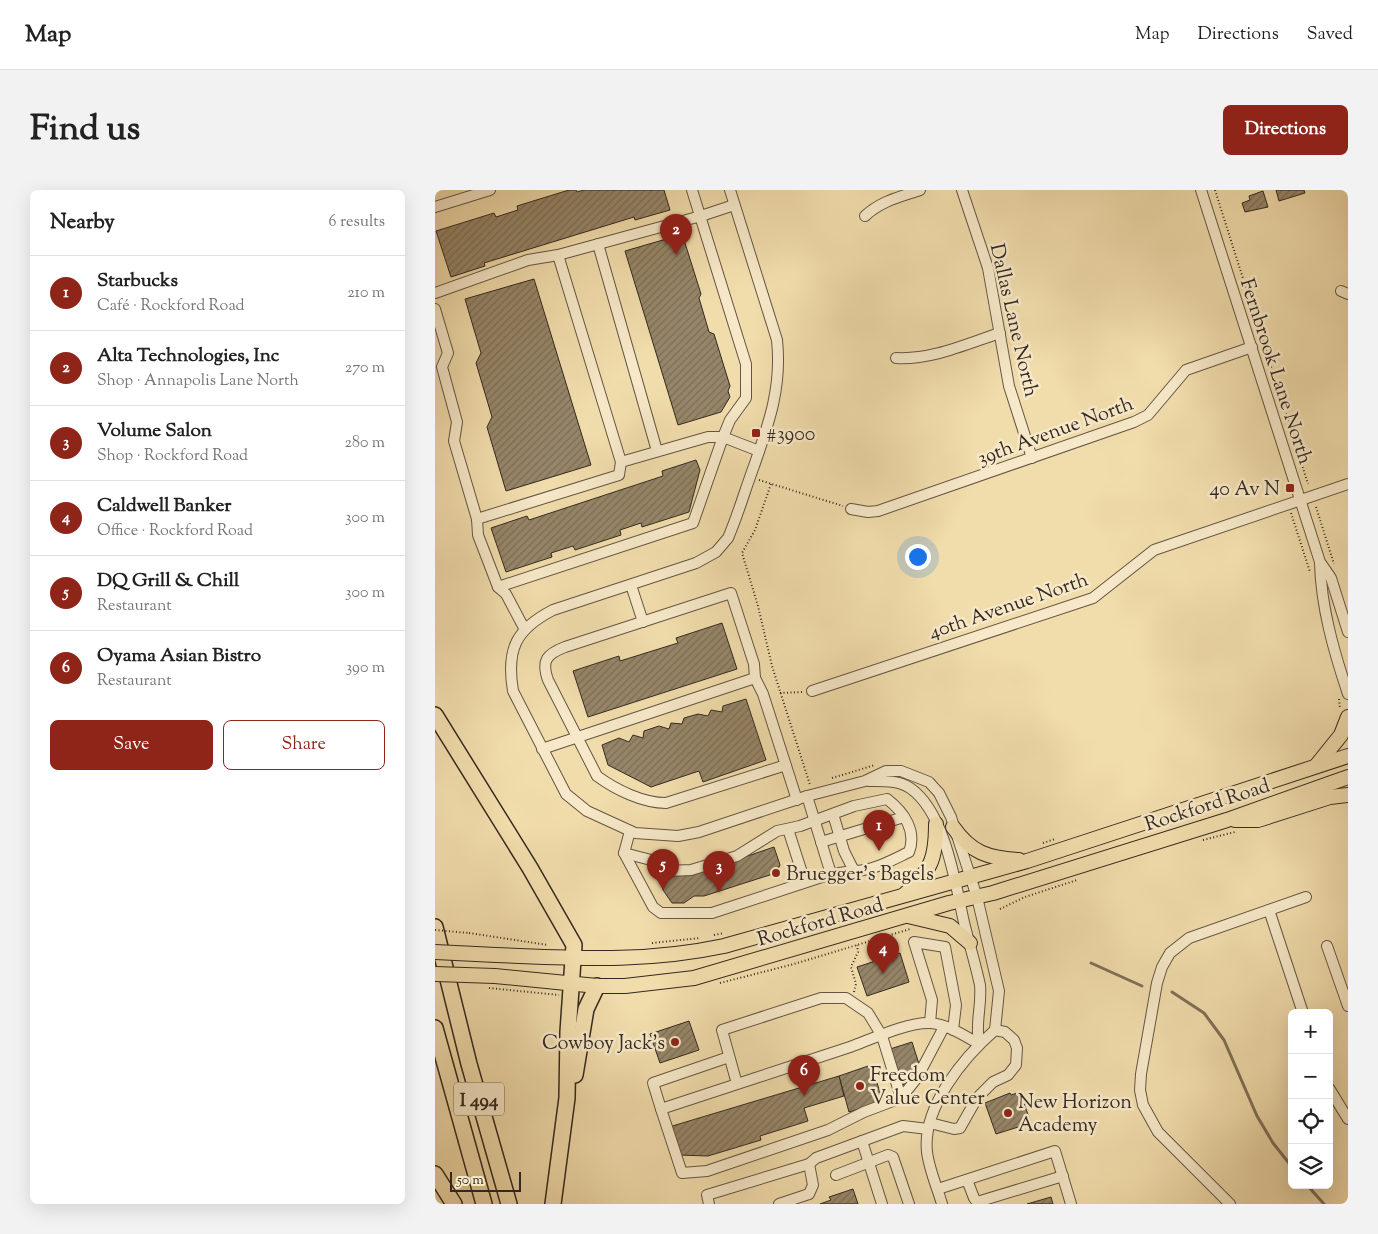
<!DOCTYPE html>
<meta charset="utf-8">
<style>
body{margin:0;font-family:"Sorts Mill Goudy",serif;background:#f2f2f2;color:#222}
.controls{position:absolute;right:15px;bottom:15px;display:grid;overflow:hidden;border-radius:8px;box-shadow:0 5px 20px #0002}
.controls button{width:45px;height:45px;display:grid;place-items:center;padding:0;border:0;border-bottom:1px solid #e0e0e0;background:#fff;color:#222;font:25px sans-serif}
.scale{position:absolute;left:15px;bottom:12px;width:71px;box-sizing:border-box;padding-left:5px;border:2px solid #342921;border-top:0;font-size:14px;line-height:18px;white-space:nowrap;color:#342921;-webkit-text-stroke:4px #f6e8c8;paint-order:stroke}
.you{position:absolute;left:482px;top:366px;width:18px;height:18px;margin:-12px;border:4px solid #fff;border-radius:50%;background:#1a73e8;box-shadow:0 0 0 8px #1a73e833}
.badge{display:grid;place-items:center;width:32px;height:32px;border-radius:50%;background:#8f2418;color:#fff;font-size:16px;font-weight:700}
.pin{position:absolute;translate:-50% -41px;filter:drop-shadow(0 1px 2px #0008)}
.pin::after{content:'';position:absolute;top:26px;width:18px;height:15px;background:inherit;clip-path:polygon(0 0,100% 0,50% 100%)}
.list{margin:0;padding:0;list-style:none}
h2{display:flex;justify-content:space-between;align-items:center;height:65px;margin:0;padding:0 20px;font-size:21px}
h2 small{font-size:16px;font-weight:400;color:#767676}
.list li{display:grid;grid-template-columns:32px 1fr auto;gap:15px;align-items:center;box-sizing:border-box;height:75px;padding:0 20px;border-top:1px solid #e0e0e0}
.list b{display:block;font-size:19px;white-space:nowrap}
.list p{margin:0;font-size:16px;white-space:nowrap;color:#767676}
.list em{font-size:16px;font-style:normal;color:#767676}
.actions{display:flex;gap:10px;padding:15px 20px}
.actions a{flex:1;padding:11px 0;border:1px solid #8f2418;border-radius:8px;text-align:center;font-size:18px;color:#8f2418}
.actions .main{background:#8f2418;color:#fff}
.icon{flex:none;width:28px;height:28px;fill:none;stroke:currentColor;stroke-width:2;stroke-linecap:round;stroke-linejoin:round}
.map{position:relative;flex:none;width:913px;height:1014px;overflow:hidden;border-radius:8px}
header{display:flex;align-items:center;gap:30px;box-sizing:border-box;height:70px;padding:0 25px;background:#fff;border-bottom:1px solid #e0e0e0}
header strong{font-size:24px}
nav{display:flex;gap:28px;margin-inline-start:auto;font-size:18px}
.intro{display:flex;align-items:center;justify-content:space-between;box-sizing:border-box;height:120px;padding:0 30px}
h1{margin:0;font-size:35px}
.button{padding:12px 22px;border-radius:8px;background:#8f2418;color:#fff;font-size:18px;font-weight:700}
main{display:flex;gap:30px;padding:0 30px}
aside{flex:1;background:#fff;border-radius:8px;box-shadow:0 5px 20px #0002}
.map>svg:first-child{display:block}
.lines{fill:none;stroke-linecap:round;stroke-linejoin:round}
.stream{stroke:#7f7058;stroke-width:3}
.building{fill:url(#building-hatch);stroke:#342921}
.minor-casing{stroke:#635644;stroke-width:12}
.major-casing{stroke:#342921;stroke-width:16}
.highway-casing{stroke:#342921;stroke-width:18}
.path{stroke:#342921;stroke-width:2;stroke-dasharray:1 2.5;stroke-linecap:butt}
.minor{stroke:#f6e8c8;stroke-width:10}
.major{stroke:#f1dcab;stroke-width:14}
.highway{stroke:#f1dcab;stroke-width:15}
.major-bridge-casing{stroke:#342921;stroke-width:16;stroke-linecap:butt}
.path-bridge{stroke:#342921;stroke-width:2;stroke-dasharray:1 2.5;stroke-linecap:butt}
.major-bridge{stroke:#f1dcab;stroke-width:14}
.poi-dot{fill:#8f2418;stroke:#f6e8c8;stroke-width:2}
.labels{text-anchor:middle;stroke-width:5;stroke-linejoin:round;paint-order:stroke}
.shield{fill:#f6e8c8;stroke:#6e6253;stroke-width:1}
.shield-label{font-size:19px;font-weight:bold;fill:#342921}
.street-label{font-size:20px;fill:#342921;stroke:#f6e8c8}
.poi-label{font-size:20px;fill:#342921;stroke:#f6e8c8;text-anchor:start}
</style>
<header>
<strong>Map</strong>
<nav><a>Map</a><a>Directions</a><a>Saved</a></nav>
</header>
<div class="intro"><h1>Find us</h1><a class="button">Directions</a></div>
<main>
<aside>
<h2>Nearby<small>6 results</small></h2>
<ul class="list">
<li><span class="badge">1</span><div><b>Starbucks</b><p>Café · Rockford Road</p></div><em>210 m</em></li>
<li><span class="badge">2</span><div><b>Alta Technologies, Inc</b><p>Shop · Annapolis Lane North</p></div><em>270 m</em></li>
<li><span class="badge">3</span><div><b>Volume Salon</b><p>Shop · Rockford Road</p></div><em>280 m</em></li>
<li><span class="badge">4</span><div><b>Caldwell Banker</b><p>Office · Rockford Road</p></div><em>300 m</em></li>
<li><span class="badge">5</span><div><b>DQ Grill &amp; Chill</b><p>Restaurant</p></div><em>300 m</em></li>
<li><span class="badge">6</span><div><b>Oyama Asian Bistro</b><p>Restaurant</p></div><em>390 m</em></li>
</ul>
<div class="actions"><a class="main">Save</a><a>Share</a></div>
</aside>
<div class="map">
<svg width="913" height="1014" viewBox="0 0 913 1014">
<defs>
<pattern id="building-hatch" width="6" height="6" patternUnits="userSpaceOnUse" patternTransform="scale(1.25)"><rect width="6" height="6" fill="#968669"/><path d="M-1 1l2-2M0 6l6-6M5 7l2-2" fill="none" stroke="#7b6e56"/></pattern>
</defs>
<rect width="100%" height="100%" fill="#f1dcab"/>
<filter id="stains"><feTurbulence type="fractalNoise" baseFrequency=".004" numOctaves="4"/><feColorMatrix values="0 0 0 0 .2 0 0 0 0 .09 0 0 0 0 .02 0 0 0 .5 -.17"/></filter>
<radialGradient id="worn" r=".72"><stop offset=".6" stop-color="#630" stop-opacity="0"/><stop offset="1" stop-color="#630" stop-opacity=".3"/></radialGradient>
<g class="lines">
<g class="stream">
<path d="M656 773 707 796"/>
<path d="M737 802 769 823 789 850 822 926 838 953 857 977"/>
<path d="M872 995 889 1014"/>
</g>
</g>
<g class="building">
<path d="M134 0H141L142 2 149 0H229L235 20 200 30 199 27 49 73 50 76 16 87 1 41 59 23 61 27 83 20 82 16Z"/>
<path d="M841 0H869L870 3 844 11Z"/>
<path d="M828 1 833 17 810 22 807 13 815 10 814 6Z"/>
<path d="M245 45 247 51 250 53 266 104 264 108 274 142 279 144 295 196 293 201 295 207 286 222 243 235 190 61Z"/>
<path d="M99 89 156 275 71 301 52 237 57 227 41 173 46 163 30 109Z"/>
<path d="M261 270 265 280 254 322 207 337 206 333 185 340 186 345 140 360 138 356 116 363 117 367 71 382 56 338 92 326 94 330 228 286 227 281Z"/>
<path d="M287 433 302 479 153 527 138 481 184 466 185 471 243 453 241 448Z"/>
<path d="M311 509 331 570 268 592 264 581 216 597 173 575 167 555 184 548 194 552 198 545 208 548 209 541 224 536 234 539 236 533 247 534 249 528 263 524 273 526 276 520 287 522 288 516Z"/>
<path d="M339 657 345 675 341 683 269 706H259L249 713H237L228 700 226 686 260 684Z"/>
<path d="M465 763 474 792 432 806 422 777Z"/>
<path d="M254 831 264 860 225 873 215 844Z"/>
<path d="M477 852 484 874 474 893 464 896 452 860Z"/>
<path d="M436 875 448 911 414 922 404 886Z"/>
<path d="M404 886 409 906 369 918 373 931 325 946 326 950 273 966 243 965 234 937Z"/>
<path d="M585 902 596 933 561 944 550 913 575 903 576 905Z"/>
<path d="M418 999 423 1014H385L396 1010 394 1007Z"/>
<path d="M616 1007 618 1014H592Z"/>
</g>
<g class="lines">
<defs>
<g id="minor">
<path d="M295 0 342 150C347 197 334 233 319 276 310 300 303 325 293 348L281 362 261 373 118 420C81 439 71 459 78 501L131 604 152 621 200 643 243 646 264 642 372 606 430 591 451 581H466L494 592 504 603 516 627 542 707 564 801 560 840C529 867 487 917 492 962 494 979 502 997 507 1014"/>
<path d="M527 0 553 78 574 196 597 268"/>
<path d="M766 0 885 372 896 388 913 442"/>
<path d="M0 17 55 0"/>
<path d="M430 26C446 11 465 7 485 0"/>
<path d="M163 54 222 261"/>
<path d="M123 65 186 272"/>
<path d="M906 101 913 104"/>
<path d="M0 103 93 70 123 65 266 26 299 15"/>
<path d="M0 119 13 163 7 177 22 232 19 251 42 329 43 345 63 397 258 333 288 247 295 230 311 208V174L257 0"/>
<path d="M461 168C497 170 531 154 565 143"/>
<path d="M416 319 433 322 443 321 699 232 713 225 751 180 817 157"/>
<path d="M42 329 184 285 186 272 273 247H288L324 261"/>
<path d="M885 373C886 417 899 462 913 504"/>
<path d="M196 395 208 432"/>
<path d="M63 397 71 404 89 438"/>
<path d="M377 501 658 408 719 360 913 294"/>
<path d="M107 559 320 488"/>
<path d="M351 575 231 613C208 613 181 600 162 586L113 490C106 470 112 464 130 457L296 403 319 474 320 488 328 504 362 610"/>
<path d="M434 591C448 591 463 590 475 598 509 621 520 690 528 728 533 750 540 772 545 795 547 817 540 831 544 854"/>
<path d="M353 639 370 692"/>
<path d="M195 641 189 663 218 717 226 723H277L396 684 372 606"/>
<path d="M386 652 469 627"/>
<path d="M189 663 216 670 231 681 256 680 302 666 342 641 365 636 419 616 452 609C469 622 482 641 474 662 457 670 438 681 419 681L409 661 398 624"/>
<path d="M396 684 419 681"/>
<path d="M834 720 868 823"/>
<path d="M892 756 913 816"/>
<path d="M495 833 497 810 479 752 510 757 521 815 518 840"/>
<path d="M302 894 287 840 386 808H411L433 823 447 846 466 908 429 922 393 940 272 981 247 983 226 919C289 898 352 878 415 857 437 849 472 832 495 833 512 834 530 846 544 854"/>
<path d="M894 898 913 929"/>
<path d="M466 908 482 888 509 837"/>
<path d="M226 919 218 893 294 867"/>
<path d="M495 933 519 939 525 938 542 908 558 892 573 885 581 875 582 858 579 850 570 842 560 840"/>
<path d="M427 951 447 1014"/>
<path d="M401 985 453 965 458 967 474 1014"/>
<path d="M532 990 539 1008 542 1012 628 986"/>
<path d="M503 999 620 961 636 1014"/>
<path d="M274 1014 272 1005 374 974 381 968 468 936 493 939"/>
<path d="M344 1014 374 1004 378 995 374 974"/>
<path d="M795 1014 723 942 708 915 705 900 706 884 722 793 727 777 735 763 754 748 871 707"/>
</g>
<g id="major">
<path d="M881 576 906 545 913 527"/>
<path d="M800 630H823L895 607 913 605"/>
<path d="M518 637C536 663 553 668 584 670"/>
<path d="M469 705C496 680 501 670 501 634"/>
<path d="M473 726 515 736 535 753"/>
<path d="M61 765C141 768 209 773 289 756L592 671 913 566"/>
<path d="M60 786 162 796H190L259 788 514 713 558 703 792 630 913 587"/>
</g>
<g id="highway">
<path d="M0 525 95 678 139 755 133 842 132 908 118 1014"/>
<path d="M0 737 34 874 74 1014"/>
<path d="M0 838 49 1014"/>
<path d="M140 885 151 819 162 796"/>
<path d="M0 984 19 1014"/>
</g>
</defs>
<use href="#minor" class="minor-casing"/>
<use href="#major" class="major-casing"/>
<use href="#highway" class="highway-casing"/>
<g class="path">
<path d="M780 0 873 294"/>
<path d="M324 290 408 316"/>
<path d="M336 294 320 340 307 363 323 416 337 476 375 595"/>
<path d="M881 317 899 374"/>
<path d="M856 323 875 382"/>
<path d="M345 503 368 502"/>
<path d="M904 509 905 519"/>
<path d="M397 588 440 575"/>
<path d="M768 650 800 642"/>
<path d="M608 653 620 649"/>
<path d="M565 719 590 707 642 690"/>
<path d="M34 743 113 755"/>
<path d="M279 745 289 743"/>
<path d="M217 753 265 748"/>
<path d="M285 793 359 774 475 739"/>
<path d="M54 798 124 805"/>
<path d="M419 802 421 794 416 777 423 762 422 755"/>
</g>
<use href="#minor" class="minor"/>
<use href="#major" class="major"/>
<use href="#highway" class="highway"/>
<defs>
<g id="major-bridge">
<path d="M0 762 61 765"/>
<path d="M0 784 60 786"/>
</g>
</defs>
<use href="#major-bridge" class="major-bridge-casing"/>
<path class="path-bridge" d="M0 740 34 743"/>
<use href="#major-bridge" class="major-bridge"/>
</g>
<g class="poi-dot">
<rect x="316" y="238" width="10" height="10" rx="2.5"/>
<rect x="850" y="293" width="10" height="10" rx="2.5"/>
<circle cx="341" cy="683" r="5"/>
<circle cx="240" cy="852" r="5"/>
<circle cx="425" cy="896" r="5"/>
<circle cx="573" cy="923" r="5"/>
</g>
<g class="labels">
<rect class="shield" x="19" y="892.5" width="50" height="33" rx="4"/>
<g class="shield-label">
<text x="44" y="916">I 494</text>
</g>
<g class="street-label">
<text transform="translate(580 130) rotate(77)" y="7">Dallas Lane North</text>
<text transform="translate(842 181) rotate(72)" y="7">Fernbrook Lane North</text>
<text transform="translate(620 240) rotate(-20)" y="7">39th Avenue North</text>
<text transform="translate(573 415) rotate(-19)" y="7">40th Avenue North</text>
<text transform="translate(772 614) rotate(-18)" y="7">Rockford Road</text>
<text transform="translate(385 731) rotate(-16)" y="7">Rockford Road</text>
</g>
<g class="poi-label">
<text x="331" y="250">#3900</text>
<text x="845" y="305" text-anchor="end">40 Av N</text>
<text x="351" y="690">Bruegger's Bagels</text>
<text x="230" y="859" text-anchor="end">Cowboy Jack's</text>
<text x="435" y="891">Freedom<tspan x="435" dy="23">Value Center</tspan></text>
<text x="583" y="918">New Horizon<tspan x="583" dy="23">Academy</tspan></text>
</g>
</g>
<rect width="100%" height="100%" filter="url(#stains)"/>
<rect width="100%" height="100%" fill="url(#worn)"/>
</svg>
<div class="controls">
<button>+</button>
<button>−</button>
<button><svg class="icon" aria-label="locate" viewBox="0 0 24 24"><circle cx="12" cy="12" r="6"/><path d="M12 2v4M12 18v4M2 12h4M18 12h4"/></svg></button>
<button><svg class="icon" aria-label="layers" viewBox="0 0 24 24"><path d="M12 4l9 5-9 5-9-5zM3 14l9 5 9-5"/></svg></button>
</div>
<div class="scale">50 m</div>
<div class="you"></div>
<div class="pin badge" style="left:444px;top:661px">1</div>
<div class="pin badge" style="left:241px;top:65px">2</div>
<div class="pin badge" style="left:284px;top:702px">3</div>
<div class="pin badge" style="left:448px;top:784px">4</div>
<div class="pin badge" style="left:228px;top:700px">5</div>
<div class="pin badge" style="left:369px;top:906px">6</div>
</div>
</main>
